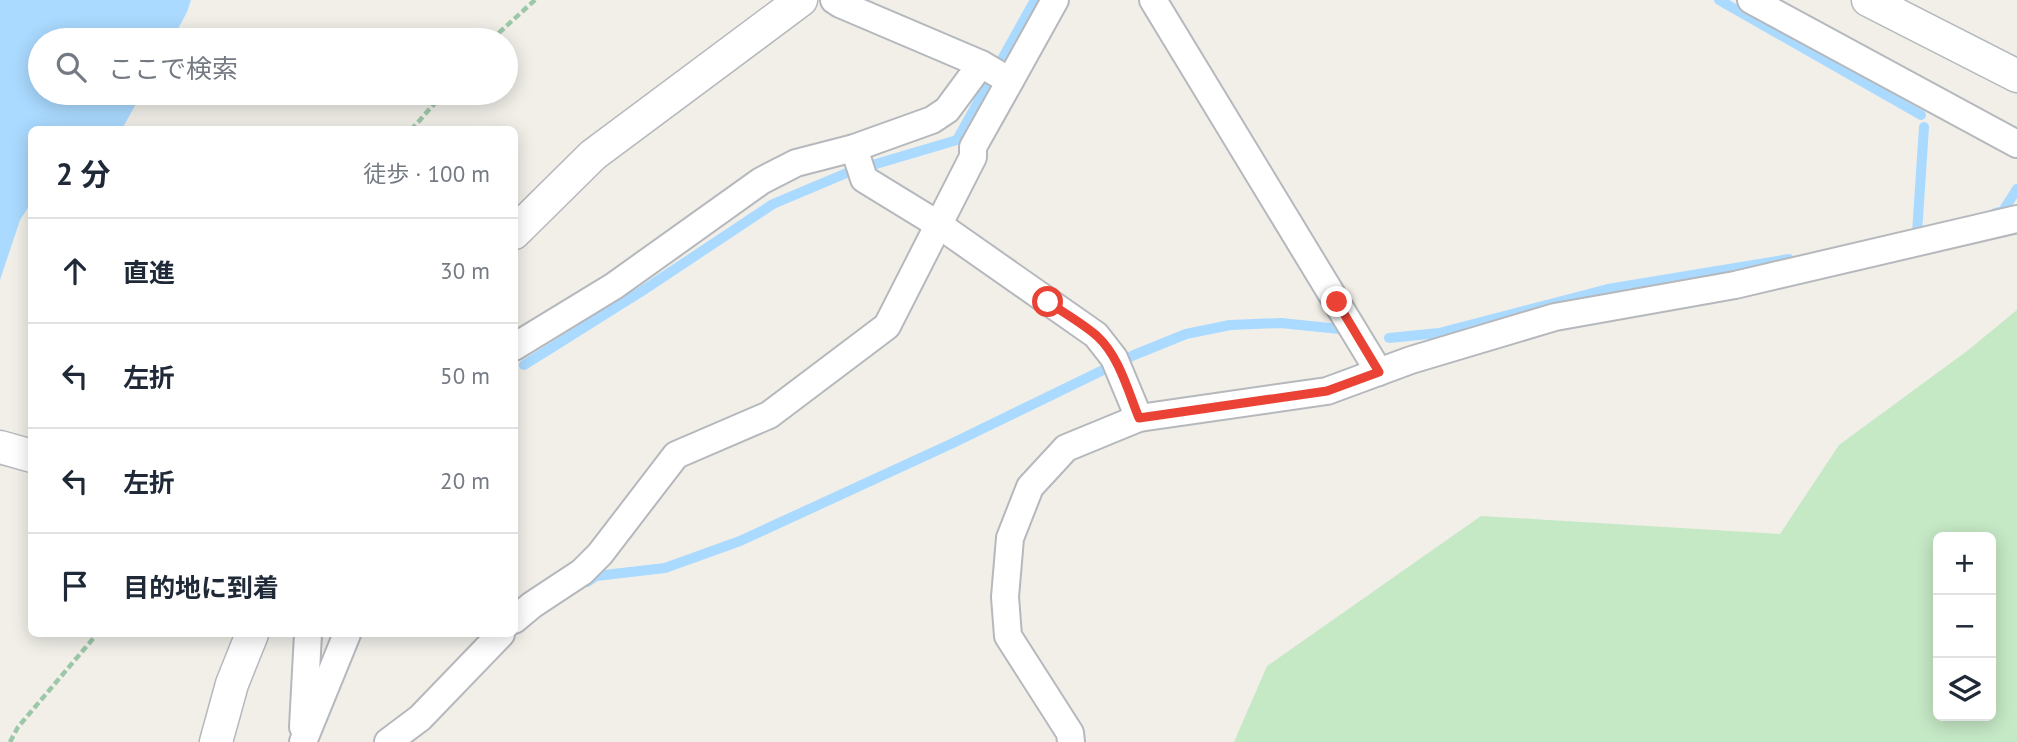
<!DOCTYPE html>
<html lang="ja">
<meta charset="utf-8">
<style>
body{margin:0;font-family:"PT Sans","Noto Sans JP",sans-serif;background:#f2f2f3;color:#1f2937}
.controls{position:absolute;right:21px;bottom:21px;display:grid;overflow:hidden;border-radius:10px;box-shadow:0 4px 18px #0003}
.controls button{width:63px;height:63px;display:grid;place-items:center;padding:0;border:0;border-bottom:2px solid #e0e1e3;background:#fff;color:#1f2937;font:35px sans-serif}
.stop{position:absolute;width:21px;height:21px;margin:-16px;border:5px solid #ea4335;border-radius:50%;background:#fff}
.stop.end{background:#ea4335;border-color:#fff;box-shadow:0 2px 7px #0008}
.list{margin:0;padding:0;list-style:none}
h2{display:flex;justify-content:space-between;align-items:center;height:91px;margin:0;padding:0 28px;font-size:30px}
h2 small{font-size:23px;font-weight:400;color:#747a83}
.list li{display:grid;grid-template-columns:46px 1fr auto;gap:21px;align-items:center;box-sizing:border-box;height:105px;padding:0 28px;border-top:2px solid #e0e1e3}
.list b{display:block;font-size:26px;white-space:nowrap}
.list em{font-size:23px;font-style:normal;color:#747a83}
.icon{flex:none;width:38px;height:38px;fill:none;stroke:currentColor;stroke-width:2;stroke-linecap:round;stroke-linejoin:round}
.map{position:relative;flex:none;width:2017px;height:742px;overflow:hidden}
.search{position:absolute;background:#fff;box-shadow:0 4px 18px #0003;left:28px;top:28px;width:490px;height:77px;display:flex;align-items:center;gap:18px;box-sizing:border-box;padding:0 24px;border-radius:38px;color:#747a83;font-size:26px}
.panel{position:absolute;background:#fff;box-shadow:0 4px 18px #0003;left:28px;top:126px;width:490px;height:511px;border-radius:10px}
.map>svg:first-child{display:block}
.green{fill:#c5e8c5;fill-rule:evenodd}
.water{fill:#aadaff}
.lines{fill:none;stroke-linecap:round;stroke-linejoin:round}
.stream{stroke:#aadaff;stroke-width:10}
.minor-casing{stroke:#b5b8bc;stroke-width:30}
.tertiary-casing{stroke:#b5b8bc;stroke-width:35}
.path{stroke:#9cc7a9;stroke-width:4.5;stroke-dasharray:7 3.5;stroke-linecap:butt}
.minor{stroke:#fff;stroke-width:26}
.tertiary{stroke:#fff;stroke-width:32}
.route{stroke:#ea4335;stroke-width:9}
</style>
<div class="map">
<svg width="2017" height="742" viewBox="0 0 2017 742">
<rect width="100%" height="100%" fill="#f1efe8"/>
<path class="green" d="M2017 310V742H1234L1267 666 1481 516 1780 534 1839 445 1967 351ZM1938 537H1991V716H1938Z"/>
<path class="water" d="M0 0H191L187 12 172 40H40V93H142L122 129 32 130 31 203 20 220 0 280Z"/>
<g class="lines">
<g class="stream">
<path d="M1719 0 1921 115"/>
<path d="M1995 213 2003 211 2017 189"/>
<path d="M1917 233 1924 127"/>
<path d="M1389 338 1439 333 1608 289 1789 259"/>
<path d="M524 365 642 291 773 204 849 172 957 140 1035 0"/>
<path d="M587 582 596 576 665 568 740 541 953 443 1134 355 1186 334 1230 325 1281 323 1339 329"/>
</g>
<defs>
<g id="minor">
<path d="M1153 0 1379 372"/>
<path d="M1751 0 2017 144"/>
<path d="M1010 81 1055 0"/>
<path d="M854 148 864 179 939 225 1096 335 1114 358 1139 418"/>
<path d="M514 347 614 286 761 181 796 163 854 148 932 120 947 110 981 64"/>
<path d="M514 620 532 605 582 572 600 554 676 455 769 415 887 326 973 157V147L1010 81 981 64 840 4 834 0"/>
<path d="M303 727 308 634"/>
<path d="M303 742 347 634"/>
<path d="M388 742 420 718 501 634"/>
<path d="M1071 742 1070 733 1008 636 1005 597 1010 538 1030 487 1066 448 1139 418 1327 391 1411 360 1555 317 1735 285 2017 219"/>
</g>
<g id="tertiary">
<path d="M1868 0 2017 76"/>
<path d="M514 233 593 155 801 0"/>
<path d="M0 447 32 456"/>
<path d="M216 742 232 684 252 634"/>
</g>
</defs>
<use href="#minor" class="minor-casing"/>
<use href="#tertiary" class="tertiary-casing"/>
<g class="path">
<path d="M491 40 535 0"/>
<path d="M411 130 444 93"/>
<path d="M10 742 18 727 97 634"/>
</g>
<use href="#minor" class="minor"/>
<use href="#tertiary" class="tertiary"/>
</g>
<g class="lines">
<path class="route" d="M1048 302C1064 313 1082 323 1097 336 1119 356 1128 391 1139 418L1327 391 1379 372 1337 302"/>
</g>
</svg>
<div class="controls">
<button>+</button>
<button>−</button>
<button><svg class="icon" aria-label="layers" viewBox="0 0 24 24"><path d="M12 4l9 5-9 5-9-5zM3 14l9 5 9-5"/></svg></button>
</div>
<div class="stop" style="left:1048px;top:302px"></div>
<div class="stop end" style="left:1337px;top:302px"></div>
<div class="search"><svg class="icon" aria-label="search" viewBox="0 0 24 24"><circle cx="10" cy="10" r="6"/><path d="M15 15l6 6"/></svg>ここで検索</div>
<section class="panel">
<h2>2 分<small>徒歩 · 100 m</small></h2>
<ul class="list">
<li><svg class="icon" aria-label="ahead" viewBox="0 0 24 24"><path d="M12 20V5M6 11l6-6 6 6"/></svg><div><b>直進</b></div><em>30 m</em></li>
<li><svg class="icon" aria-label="left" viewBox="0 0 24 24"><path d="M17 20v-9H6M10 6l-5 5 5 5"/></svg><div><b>左折</b></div><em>50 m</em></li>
<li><svg class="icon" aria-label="left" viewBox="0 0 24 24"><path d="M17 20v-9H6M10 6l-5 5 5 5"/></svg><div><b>左折</b></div><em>20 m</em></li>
<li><svg class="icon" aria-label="arrive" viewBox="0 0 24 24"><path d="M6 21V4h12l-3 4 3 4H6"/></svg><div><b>目的地に到着</b></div></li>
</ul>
</section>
</div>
